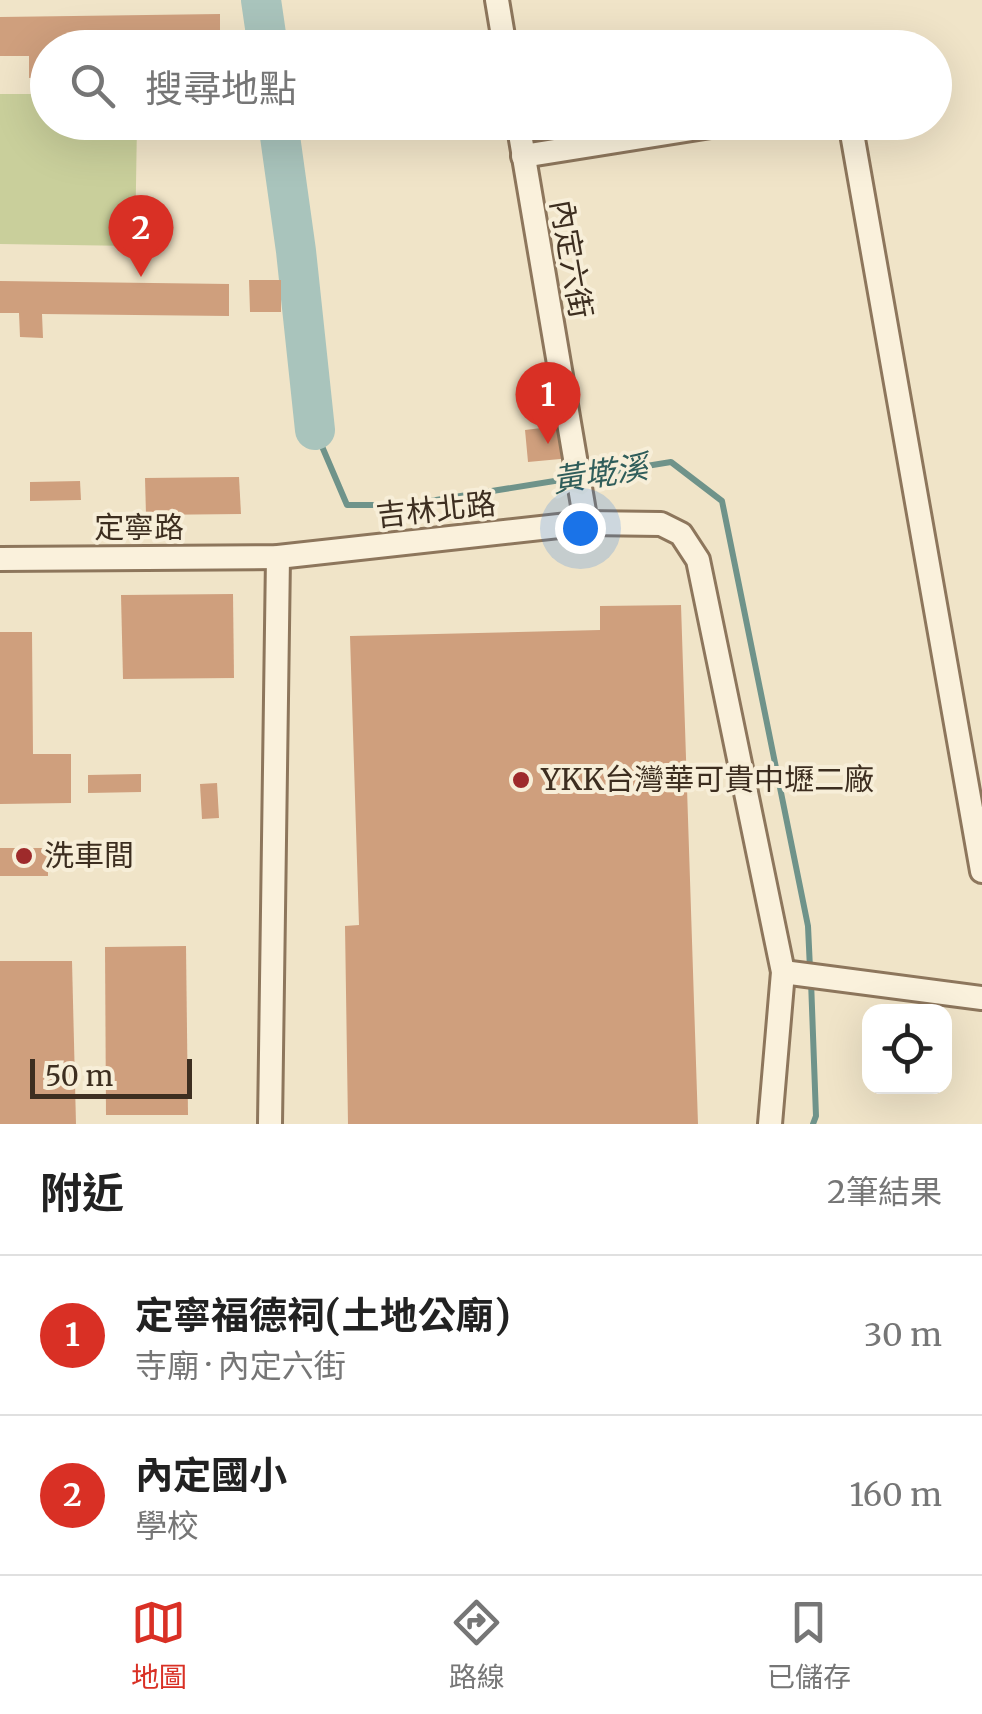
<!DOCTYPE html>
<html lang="zh-TW">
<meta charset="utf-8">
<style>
body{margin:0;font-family:Merriweather,"Noto Sans TC",serif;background:#f2f2f2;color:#222}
.controls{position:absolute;right:30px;bottom:30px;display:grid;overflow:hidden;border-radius:20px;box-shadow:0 10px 40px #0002}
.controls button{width:90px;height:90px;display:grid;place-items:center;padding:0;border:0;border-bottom:2px solid #e0e0e0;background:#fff;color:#222;font:50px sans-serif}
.scale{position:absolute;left:30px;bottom:25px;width:162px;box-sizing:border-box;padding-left:10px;border:5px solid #3d2e20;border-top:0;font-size:28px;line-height:35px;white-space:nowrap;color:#3d2e20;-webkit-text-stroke:8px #f7eed8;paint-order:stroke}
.you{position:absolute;left:580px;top:528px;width:35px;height:35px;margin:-25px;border:8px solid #fff;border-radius:50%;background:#1a73e8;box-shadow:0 0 0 15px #1a73e833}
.badge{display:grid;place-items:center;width:65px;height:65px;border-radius:50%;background:#d93025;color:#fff;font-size:32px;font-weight:700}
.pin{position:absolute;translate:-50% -82px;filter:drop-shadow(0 2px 5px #0008)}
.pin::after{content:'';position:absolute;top:52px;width:35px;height:30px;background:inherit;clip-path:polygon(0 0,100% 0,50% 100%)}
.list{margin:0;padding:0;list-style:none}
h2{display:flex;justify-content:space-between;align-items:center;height:130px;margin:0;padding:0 40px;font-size:42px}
h2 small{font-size:32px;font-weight:400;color:#767676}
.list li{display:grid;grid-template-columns:65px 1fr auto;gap:30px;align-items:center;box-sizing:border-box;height:160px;padding:0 40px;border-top:2px solid #e0e0e0}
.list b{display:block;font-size:38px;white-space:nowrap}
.list p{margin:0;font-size:32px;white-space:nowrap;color:#767676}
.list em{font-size:32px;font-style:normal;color:#767676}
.icon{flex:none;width:55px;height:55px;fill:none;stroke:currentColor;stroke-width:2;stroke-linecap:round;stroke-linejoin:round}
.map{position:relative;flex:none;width:982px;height:1124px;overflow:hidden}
.search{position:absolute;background:#fff;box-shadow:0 10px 40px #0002;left:30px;right:30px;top:30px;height:110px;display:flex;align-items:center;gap:25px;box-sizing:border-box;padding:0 35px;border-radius:55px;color:#767676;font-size:38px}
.sheet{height:450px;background:#fff}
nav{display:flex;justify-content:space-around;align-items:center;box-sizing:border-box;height:140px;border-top:2px solid #e0e0e0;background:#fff;font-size:28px;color:#767676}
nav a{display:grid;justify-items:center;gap:5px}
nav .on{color:#d93025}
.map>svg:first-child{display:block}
.green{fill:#c9cf9b}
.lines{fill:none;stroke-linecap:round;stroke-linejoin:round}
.stream{stroke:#6f938a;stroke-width:6}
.river{stroke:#a9c4bc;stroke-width:40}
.building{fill:#cf9f7d}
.minor-casing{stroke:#8d765c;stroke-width:28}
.minor{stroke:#faf1dc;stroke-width:22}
.poi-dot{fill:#9e2a2b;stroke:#f7eed8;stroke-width:4}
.labels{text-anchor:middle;stroke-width:8;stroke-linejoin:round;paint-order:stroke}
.street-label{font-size:30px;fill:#3d2e20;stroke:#f7eed8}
.poi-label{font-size:30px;fill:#3d2e20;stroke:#f7eed8;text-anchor:start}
.water-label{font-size:32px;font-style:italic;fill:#2f5d5a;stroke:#f7eed8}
</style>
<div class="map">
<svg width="982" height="1124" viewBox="0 0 982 1124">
<rect width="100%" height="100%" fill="#f0e4c8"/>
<path class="green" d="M0 94H47L48 122 137 123 135 246 0 244Z"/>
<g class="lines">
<g class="stream">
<path d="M315 430 347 505H405L573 478"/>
<path d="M585 476 671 462 722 501 808 926 810 969"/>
<path d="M811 981 816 1116 813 1124"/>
</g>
<g class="river">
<path d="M261 0 268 48"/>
<path d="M278 122 296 251 315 430"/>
</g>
</g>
<g class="building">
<path d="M220 14V48H48V77L29 78V56H0V17Z"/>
<path d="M249 280H281V312H250Z"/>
<path d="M0 281 229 284V316L42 314 43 338 20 337 19 313H0Z"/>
<path d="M566 425 571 458 528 462 525 430Z"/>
<path d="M239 477 241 514 146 515 145 478Z"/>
<path d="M80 481 81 500 30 501V482Z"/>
<path d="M233 594 234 678 123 679 121 595Z"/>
<path d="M681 605 698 1124H348L345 926 359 925 350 636 600 630V606Z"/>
<path d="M0 632H32L33 754H71V803L0 804Z"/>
<path d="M141 774V792L88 793V775Z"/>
<path d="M217 783 219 818 202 819 200 784Z"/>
<rect x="0" y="848" width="48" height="28"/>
<path d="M186 946 188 1115H106L105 947Z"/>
<path d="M0 961H72L76 1124H0Z"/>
</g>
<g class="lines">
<defs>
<g id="minor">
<path d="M497 0 505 48"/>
<path d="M518 122 586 523"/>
<path d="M850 122 982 871"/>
<path d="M523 156 736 122"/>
<path d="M0 559 278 557 586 523 661 524 681 534 698 560 783 972 770 1124"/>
<path d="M783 972 982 998"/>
<path d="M270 1124 278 557"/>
</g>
</defs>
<use href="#minor" class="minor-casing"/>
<use href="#minor" class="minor"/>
</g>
<g class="poi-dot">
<circle cx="521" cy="780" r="10"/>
<circle cx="24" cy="856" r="10"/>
</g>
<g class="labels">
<g class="street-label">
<text transform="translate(571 259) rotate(80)" y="10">內定六街</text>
<text transform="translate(436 510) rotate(-6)" y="10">吉林北路</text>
<text x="139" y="538">定寧路</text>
</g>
<g class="poi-label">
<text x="541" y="790">YKK台灣華可貴中壢二廠</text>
<text x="44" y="866">洗車間</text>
</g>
<g class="water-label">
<text transform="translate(600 474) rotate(-9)" y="11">黃墘溪</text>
</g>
</g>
</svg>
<div class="controls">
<button><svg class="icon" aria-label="locate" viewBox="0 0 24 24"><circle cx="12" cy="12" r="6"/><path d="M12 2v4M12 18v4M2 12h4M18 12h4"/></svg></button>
</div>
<div class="scale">50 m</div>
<div class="you"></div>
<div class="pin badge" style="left:548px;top:444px">1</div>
<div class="pin badge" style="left:141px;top:277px">2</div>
<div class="search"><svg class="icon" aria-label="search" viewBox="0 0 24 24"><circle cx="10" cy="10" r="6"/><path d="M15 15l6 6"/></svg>搜尋地點</div>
</div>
<section class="sheet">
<h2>附近<small>2筆結果</small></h2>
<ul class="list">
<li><span class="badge">1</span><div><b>定寧福德祠(土地公廟)</b><p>寺廟 · 內定六街</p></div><em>30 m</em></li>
<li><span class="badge">2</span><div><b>內定國小</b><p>學校</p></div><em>160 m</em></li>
</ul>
</section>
<nav>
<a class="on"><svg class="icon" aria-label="map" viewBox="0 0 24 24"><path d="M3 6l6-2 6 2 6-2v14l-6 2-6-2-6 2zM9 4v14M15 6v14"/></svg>地圖</a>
<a><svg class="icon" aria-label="directions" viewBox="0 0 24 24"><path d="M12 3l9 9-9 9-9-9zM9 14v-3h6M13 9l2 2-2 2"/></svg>路線</a>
<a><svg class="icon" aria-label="saved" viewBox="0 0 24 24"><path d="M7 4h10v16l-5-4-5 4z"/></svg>已儲存</a>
</nav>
